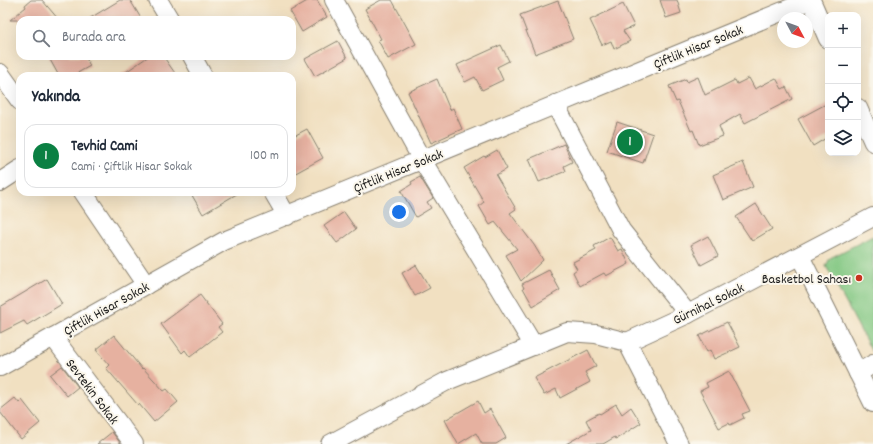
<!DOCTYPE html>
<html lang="tr">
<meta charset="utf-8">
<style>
body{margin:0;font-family:Dekko,sans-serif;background:#f2f2f3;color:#1f2937}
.controls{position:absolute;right:12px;top:12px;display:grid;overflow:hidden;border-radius:8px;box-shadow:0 4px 16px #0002}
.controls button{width:36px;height:36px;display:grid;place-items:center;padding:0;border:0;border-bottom:1px solid #e0e1e3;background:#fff;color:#1f2937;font:20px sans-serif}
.compass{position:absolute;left:777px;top:12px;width:36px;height:36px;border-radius:50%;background:#fff;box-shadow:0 4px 16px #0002;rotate:131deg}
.you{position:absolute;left:399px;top:212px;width:14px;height:14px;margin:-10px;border:3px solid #fff;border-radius:50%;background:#1a73e8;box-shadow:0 0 0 6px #1a73e833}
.badge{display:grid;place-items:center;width:26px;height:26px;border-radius:50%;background:#0b8043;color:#fff;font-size:13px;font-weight:700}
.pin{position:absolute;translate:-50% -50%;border:2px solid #fff;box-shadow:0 1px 4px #0006}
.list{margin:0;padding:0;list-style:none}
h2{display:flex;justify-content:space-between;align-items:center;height:52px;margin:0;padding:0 16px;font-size:17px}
h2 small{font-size:13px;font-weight:400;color:#747a83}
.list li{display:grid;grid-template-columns:26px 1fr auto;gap:12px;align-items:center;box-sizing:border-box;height:64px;margin:0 8px 8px;padding:0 8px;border:1px solid #e0e1e3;border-radius:12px}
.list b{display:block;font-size:15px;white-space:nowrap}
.list p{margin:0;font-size:13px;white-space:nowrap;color:#747a83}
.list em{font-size:13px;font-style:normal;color:#747a83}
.icon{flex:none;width:22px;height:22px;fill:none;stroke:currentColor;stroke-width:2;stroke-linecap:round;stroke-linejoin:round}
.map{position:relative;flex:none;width:873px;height:444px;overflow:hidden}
.search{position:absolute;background:#fff;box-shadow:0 4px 16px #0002;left:16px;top:16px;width:280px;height:44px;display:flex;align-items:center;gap:10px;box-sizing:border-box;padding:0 14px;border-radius:12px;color:#747a83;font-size:15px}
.panel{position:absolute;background:#fff;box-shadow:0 4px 16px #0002;left:16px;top:72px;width:280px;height:124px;border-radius:12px}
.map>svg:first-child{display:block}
.green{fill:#82c782;stroke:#4f724f}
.building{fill:#e6b1a0}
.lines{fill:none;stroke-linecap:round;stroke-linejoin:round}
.minor-casing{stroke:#867e6e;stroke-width:20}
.minor{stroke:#fff;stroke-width:18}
.poi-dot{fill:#c8321e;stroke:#fbf7ec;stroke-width:1.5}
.labels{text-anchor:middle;stroke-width:4;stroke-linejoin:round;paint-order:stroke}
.street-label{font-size:14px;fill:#1c1c1c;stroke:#fbf7ec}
.poi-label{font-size:14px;fill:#1c1c1c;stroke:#fbf7ec;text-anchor:end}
</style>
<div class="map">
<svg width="873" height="444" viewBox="0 0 873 444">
<rect width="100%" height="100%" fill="#fbf7ec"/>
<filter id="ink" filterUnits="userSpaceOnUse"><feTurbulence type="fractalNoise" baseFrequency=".025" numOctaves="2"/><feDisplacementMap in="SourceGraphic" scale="8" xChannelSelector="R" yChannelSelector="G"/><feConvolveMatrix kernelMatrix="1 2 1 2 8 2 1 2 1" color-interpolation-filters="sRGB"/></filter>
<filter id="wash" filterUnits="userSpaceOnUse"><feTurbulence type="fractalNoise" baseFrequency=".012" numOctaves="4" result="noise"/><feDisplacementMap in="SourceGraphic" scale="16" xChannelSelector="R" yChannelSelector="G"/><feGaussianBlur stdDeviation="0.9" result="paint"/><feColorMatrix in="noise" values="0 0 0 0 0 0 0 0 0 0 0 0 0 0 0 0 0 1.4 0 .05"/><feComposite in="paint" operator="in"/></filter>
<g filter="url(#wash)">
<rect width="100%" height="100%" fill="#f1e0c1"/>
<path class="green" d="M873 236V352H872L826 266 830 258Z"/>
<g id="blocks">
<g class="building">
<path d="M31 0H42L59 20H10L26 7 25 5Z"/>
<path d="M120 0H130L142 20H87Z"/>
<path d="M309 0H317L327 17 302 32 290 11Z"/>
<path d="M381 0H392L416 44 388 59 378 40 381 39 365 9Z"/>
<path d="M660 0H677L681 13 666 18Z"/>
<path d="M558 1 573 39 535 54 520 15Z"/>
<path d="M623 4 634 26 623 31 630 41 614 49 611 41 602 45 590 20Z"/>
<path d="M338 41 347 58 315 76 305 59Z"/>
<path d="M501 45 509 61 497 67 503 80 482 90 475 77 465 82 457 65Z"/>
<path d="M48 56H85L90 66 72 76H59Z"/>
<path d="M149 56H163L177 76H120Z"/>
<path d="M698 77 705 95 735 80 737 84 749 78 755 89 776 78 782 89 786 87 792 99 745 123 740 114 719 126 723 136 699 145 693 130 691 131 678 101 676 102 669 86 686 79 687 82Z"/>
<path d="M437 79 450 110 453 108 462 129 431 143 408 92Z"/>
<path d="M828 103V137L813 146 798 119Z"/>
<path d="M617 122 653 134 643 163 607 151Z"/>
<path d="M307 129 323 158 292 175V137Z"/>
<path d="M564 144 572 162 564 166 566 171 539 182 529 159Z"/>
<path d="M497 150 507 169 496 175 516 209 510 213 534 245 543 260 521 281 506 255 517 249 495 222 490 225 479 206 484 202 464 168 484 156 485 157Z"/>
<path d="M743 162 753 187 723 200 713 175Z"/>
<path d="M420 177 433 198 427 202 431 208 416 217 401 191 412 184 411 182Z"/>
<path d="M190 192H240L203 214Z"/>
<path d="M756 204 772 229 752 241 736 217Z"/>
<path d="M344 212 356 229 337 243 324 226Z"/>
<path d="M708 236 718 256 701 265 691 245Z"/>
<path d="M610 237 618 251 622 249 629 264 606 276 604 273 580 286 573 272 577 269 573 262 596 250 594 246Z"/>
<path d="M416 265 430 288 415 296 402 273Z"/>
<path d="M549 270 560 290 533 306 523 288H524L522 284Z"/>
<path d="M47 279 62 304 27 325 24 321 0 333V307Z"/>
<path d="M200 295 222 324 218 327 222 332 190 357 185 350 182 353 161 324Z"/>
<path d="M727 322 740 347 714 359 710 350 707 352 699 336Z"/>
<path d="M114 335 142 369 143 368 164 391 167 389 178 402 154 422 139 404 138 405 106 368 109 365 96 350Z"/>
<path d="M588 350 596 366 585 372 590 382 560 398 556 389 544 395 534 378Z"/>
<path d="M62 366 78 387 67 396 50 375Z"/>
<path d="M729 371 750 411 742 414 744 418 730 425 729 423 719 428 700 391 708 387 706 383Z"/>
<path d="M15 398 19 403 22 400 40 423 21 439 0 412V410Z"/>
<path d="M478 401 484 413 490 409 506 438 496 444H482L476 433 458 444 445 420Z"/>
<path d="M616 404 622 414 631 407 641 423 616 439 615 437 603 444H566L591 430 586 420 599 413 600 414Z"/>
<path d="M112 432 121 444H97Z"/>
</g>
</g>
</g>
<g filter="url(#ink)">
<use href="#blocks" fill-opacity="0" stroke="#867e6e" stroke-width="1"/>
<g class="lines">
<defs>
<g id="minor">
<path d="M158 0 170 20"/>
<path d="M334 0 422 160 534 346"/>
<path d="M811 0 828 39"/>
<path d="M192 56 203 76"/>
<path d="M0 73 20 101"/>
<path d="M555 104 621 230 688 314"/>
<path d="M858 108 873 142"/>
<path d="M0 182 20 169"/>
<path d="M83 192 146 285"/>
<path d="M273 192 287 216"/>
<path d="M800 256 873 403"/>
<path d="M53 337 134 444"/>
<path d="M627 342 688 314 873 217"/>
<path d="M0 367 224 241 810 0"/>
<path d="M858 373 873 364"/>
<path d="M330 444 447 381 567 332 596 334 627 342 679 444"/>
</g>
</defs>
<use href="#minor" class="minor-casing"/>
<use href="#minor" class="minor"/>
</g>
</g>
<circle class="poi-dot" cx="859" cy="278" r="4"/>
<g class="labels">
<g class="street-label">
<text transform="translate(698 46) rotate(-22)" y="5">Çiftlik Hisar Sokak</text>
<text transform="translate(398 170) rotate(-22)" y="5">Çiftlik Hisar Sokak</text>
<text transform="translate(708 303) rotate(-26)" y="5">Gürnihal Sokak</text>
<text transform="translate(106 308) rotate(-29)" y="5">Çiftlik Hisar Sokak</text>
<text transform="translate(93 391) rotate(53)" y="5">Sevtekin Sokak</text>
</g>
<g class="poi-label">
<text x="851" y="283">Basketbol Sahası</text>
</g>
</g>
</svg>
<div class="controls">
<button>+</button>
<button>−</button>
<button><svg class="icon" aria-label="locate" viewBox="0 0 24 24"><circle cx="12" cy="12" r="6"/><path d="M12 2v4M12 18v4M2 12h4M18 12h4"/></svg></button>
<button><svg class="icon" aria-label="layers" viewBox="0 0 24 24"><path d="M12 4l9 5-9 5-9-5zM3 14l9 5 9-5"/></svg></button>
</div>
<svg class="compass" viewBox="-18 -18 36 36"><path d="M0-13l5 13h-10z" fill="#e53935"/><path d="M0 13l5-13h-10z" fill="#747a83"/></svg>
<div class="you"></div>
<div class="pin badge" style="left:630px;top:142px">1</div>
<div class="search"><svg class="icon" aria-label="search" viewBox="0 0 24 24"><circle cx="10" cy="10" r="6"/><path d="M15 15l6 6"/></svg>Burada ara</div>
<section class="panel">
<h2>Yakında<small></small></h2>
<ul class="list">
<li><span class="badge">1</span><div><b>Tevhid Cami</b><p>Cami · Çiftlik Hisar Sokak</p></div><em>100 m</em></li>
</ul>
</section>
</div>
